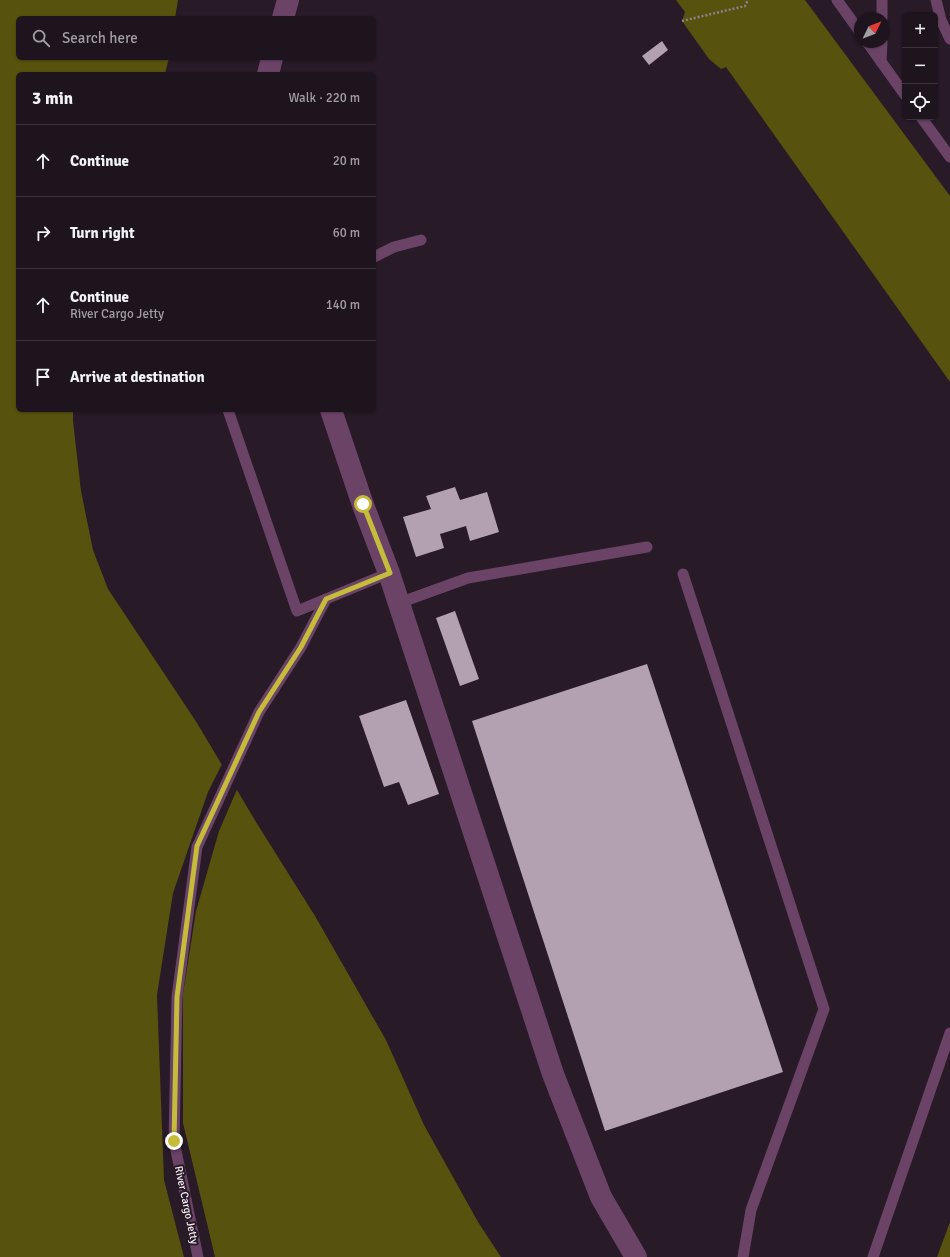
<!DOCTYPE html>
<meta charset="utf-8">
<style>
body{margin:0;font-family:Signika,sans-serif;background:#261d26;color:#f1f3f6}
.controls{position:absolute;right:12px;top:12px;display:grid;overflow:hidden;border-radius:6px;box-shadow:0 1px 3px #0004}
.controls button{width:36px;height:36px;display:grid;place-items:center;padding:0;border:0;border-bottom:1px solid #3c333b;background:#1e141d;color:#f1f3f6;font:20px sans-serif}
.compass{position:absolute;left:854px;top:12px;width:36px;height:36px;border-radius:50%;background:#1e141d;box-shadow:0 1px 3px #0004;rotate:47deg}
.stop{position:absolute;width:12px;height:12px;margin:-9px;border:3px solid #c6bc3c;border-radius:50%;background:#fff}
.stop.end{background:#c6bc3c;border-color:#fff;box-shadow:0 1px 4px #0008}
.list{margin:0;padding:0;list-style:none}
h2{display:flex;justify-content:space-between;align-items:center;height:52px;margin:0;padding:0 16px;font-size:17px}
h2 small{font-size:13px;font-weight:400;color:#a19ea4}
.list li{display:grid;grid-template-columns:26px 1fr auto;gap:12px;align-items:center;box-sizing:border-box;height:72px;padding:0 16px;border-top:1px solid #3c333b}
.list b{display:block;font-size:15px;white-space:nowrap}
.list p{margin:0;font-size:13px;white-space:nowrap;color:#a19ea4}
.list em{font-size:13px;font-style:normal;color:#a19ea4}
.icon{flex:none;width:22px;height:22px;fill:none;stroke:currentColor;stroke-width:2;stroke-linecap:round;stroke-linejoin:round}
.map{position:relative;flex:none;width:950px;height:1257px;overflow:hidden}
.search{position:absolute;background:#1e141d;box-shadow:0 1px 3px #0004;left:16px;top:16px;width:360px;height:44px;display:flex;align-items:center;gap:10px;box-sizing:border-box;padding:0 14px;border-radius:6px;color:#a19ea4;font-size:15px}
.panel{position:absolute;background:#1e141d;box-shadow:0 1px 3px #0004;left:16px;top:72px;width:360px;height:340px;border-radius:6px}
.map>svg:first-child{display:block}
.water{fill:#57520d}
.pier{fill:#281a27}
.building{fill:#b3a0b1}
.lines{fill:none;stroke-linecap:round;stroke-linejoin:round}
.path{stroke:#8d818c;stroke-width:2.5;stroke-dasharray:2 2;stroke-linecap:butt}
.service{stroke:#6a4367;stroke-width:11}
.minor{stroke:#6a4367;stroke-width:22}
.route{stroke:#c6bc3c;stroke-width:5}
.labels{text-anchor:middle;stroke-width:4;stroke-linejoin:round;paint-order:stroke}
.street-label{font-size:11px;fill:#fbf1fa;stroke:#281a27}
</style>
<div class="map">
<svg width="950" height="1257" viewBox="0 0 950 1257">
<rect width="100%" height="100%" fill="#281a27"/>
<g class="water">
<path d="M0 0H178L175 18H18V58H169L165 74H18V410H73V421L81 491 93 550 108 589 197 723 256 822 315 916 386 1040 424 1125 478 1222 501 1257H0Z"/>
<path d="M676 0H805L950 196V382L726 67 721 69 709 59 682 21 685 12Z"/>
<path d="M950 1222V1257H937Z"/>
</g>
<path class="pier" d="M223 762 238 787 219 831 196 911 183 994V1123L215 1257H184L164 1180 157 995 173 893 208 792Z"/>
<g class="building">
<path d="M662 41 668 50 649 65 642 56Z"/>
<path d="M455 487 460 500 487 492 499 532 470 541 466 526 440 534 444 548 416 557 403 517 431 509 426 496Z"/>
<path d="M455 611 479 679 460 686 436 618Z"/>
<path d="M647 664 783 1072 605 1131 472 721Z"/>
<path d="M406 700 439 794 408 805 399 782 384 787 359 716Z"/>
</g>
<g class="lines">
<path class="path" d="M682 21 745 6 748 0"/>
<g class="service">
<path d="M837 0 860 32"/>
<path d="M936 0 941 20 950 39"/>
<path d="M882 18V0"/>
<path d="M867 42 905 95"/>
<path d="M881 62 882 42"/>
<path d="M921 117 950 157"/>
<path d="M374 257 394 247 421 240"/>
<path d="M228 410 297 611 389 573"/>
<path d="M683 574 824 1009 751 1210 743 1257"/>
<path d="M399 603 468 578 647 547"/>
<path d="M198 1257 174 1141 177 997 197 847 259 712 301 647 326 599"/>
<path d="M873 1257 950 1033"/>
</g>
<g class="minor">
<path d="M283 18 288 0"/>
<path d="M268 74 272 58"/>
<path d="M331 410 363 505 389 573 553 1074 601 1197 636 1257"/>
</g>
</g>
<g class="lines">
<path class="route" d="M174 1141 177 997 197 846 259 712 301 647 326 599 390 573 363 504"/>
</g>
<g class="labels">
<g class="street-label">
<text transform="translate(187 1205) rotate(78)" y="4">River Cargo Jetty</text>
</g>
</g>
</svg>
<div class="controls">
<button>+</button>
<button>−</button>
<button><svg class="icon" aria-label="locate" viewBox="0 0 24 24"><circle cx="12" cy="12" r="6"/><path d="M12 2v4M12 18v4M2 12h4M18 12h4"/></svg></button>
</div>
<svg class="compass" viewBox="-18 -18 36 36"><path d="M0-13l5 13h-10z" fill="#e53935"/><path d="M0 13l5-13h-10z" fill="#a19ea4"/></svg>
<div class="stop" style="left:363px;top:504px"></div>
<div class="stop end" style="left:174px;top:1141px"></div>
<div class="search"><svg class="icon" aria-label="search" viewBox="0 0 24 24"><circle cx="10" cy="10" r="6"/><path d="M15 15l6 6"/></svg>Search here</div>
<section class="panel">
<h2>3 min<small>Walk · 220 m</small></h2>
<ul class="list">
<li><svg class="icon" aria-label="ahead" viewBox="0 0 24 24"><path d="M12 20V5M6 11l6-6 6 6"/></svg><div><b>Continue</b></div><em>20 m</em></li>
<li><svg class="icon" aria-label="right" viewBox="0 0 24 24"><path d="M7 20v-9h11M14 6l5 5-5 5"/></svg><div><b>Turn right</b></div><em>60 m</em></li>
<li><svg class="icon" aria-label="ahead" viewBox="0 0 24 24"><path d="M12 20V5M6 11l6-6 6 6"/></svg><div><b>Continue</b><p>River Cargo Jetty</p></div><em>140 m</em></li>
<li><svg class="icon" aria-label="arrive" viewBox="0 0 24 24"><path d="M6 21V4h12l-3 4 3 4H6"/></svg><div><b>Arrive at destination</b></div></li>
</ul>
</section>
</div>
